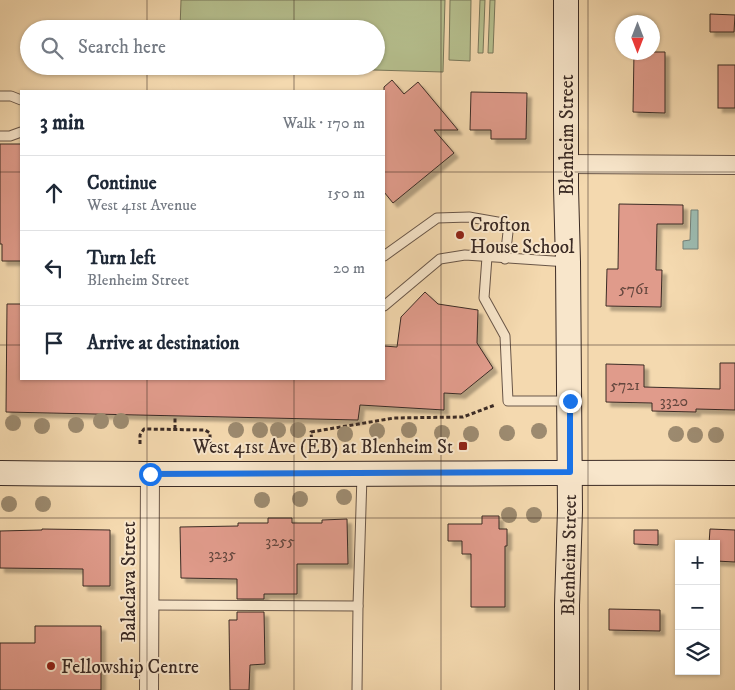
<!DOCTYPE html>
<meta charset="utf-8">
<style>
body{margin:0;font-family:"IM FELL DW Pica",serif;background:#f2f2f3;color:#1f2937}
.controls{position:absolute;right:15px;bottom:15px;display:grid;overflow:hidden;border-radius:0px;box-shadow:0 1px 4px #0004}
.controls button{width:45px;height:45px;display:grid;place-items:center;padding:0;border:0;border-bottom:1px solid #e0e1e3;background:#fff;color:#1f2937;font:25px sans-serif}
.compass{position:absolute;left:615px;top:15px;width:45px;height:45px;border-radius:50%;background:#fff;box-shadow:0 1px 4px #0004;rotate:180deg}
.stop{position:absolute;width:15px;height:15px;margin:-11px;border:4px solid #1a73e8;border-radius:50%;background:#fff}
.stop.end{background:#1a73e8;border-color:#fff;box-shadow:0 1px 5px #0008}
.list{margin:0;padding:0;list-style:none}
h2{display:flex;justify-content:space-between;align-items:center;height:65px;margin:0;padding:0 20px;font-size:21px}
h2 small{font-size:16px;font-weight:400;color:#747a83}
.list li{display:grid;grid-template-columns:32px 1fr auto;gap:15px;align-items:center;box-sizing:border-box;height:75px;padding:0 20px;border-top:1px solid #e0e1e3}
.list b{display:block;font-size:19px;white-space:nowrap}
.list p{margin:0;font-size:16px;white-space:nowrap;color:#747a83}
.list em{font-size:16px;font-style:normal;color:#747a83}
.icon{flex:none;width:28px;height:28px;fill:none;stroke:currentColor;stroke-width:2;stroke-linecap:round;stroke-linejoin:round}
.map{position:relative;flex:none;width:735px;height:690px;overflow:hidden}
.search{position:absolute;background:#fff;box-shadow:0 1px 4px #0004;left:20px;top:20px;width:365px;height:55px;display:flex;align-items:center;gap:12px;box-sizing:border-box;padding:0 18px;border-radius:28px;color:#747a83;font-size:19px}
.panel{position:absolute;background:#fff;box-shadow:0 1px 4px #0004;left:20px;top:90px;width:365px;height:290px;border-radius:0px}
.map>svg:first-child{display:block}
.green{fill:#b6c08f;stroke:#78765a}
.water{fill:#9cbaaf;stroke:#758178}
.building{fill:#e09b8b;stroke:#3b2b25;filter:url(#shadow)}
.lines{fill:none;stroke-linecap:round;stroke-linejoin:round}
.lane-casing{stroke:#695648;stroke-width:11}
.street-casing{stroke:#695648;stroke-width:20}
.secondary-casing{stroke:#3b2b25;stroke-width:26}
.path{stroke:#3b2b25;stroke-width:3;stroke-dasharray:4 2.5;stroke-linecap:butt}
.lane{stroke:#f8e6cb;stroke-width:9}
.street{stroke:#f8e6cb;stroke-width:18}
.secondary{stroke:#f8e6cb;stroke-width:24}
.tree{fill:#9c8a6f}
.route{stroke:#1a73e8;stroke-width:6}
.grid{fill:none;stroke:#3b2b25;stroke-width:1;stroke-opacity:0.55}
.poi-dot{fill:#8f2418;stroke:#f8e6cb;stroke-width:2}
.labels{text-anchor:middle;stroke-width:4;stroke-linejoin:round;paint-order:stroke}
.number-label{font-size:16px;fill:#64473e}
.street-label{font-size:19px;fill:#3b2b25;stroke:#f8e6cb}
.poi-label{font-size:19px;fill:#3b2b25;stroke:#f8e6cb;text-anchor:start}
</style>
<div class="map">
<svg width="735" height="690" viewBox="0 0 735 690">
<defs>
<filter id="shadow"><feDropShadow dx="4.5" dy="4.5" stdDeviation="1" flood-color="#0004"/></filter>
</defs>
<rect width="100%" height="100%" fill="#f4d9af"/>
<filter id="stains"><feTurbulence type="fractalNoise" baseFrequency=".004" numOctaves="4"/><feColorMatrix values="0 0 0 0 .2 0 0 0 0 .09 0 0 0 0 .02 0 0 0 .5 -.17"/></filter>
<radialGradient id="worn" r=".72"><stop offset=".6" stop-color="#630" stop-opacity="0"/><stop offset="1" stop-color="#630" stop-opacity=".3"/></radialGradient>
<g class="green">
<path d="M181 0H445L443 72 235 66H376V29H180Z"/>
<path d="M450 0H471L470 61 449 60Z"/>
<path d="M480 0H485L483 53H478Z"/>
<path d="M490 0H495L493 53H488Z"/>
</g>
<path class="water" d="M691 210H698V249H683V241L690 240Z"/>
<g class="building">
<path d="M710 14 735 15 734 32H710Z"/>
<path d="M634 52H665V113L633 112Z"/>
<rect x="718" y="65" width="17" height="43"/>
<path d="M392 80 404 94 418 82 458 130H434L454 153 393 203 384 192V87Z"/>
<path d="M471 92 527 93 526 139H491V130H470Z"/>
<path d="M0 144H21V261H2V244H0Z"/>
<path d="M619 204 683 205V224H657L656 270H662L661 307 606 306 607 269H618Z"/>
<path d="M425 292 438 304 478 310 477 343 493 368 461 394 444 393V410L360 405 358 420 6 412 7 304H21V379H384V346L397 347 401 317Z"/>
<path d="M720 363H735V410L696 409V412L652 411V403L606 402V364L644 365V387L720 389Z"/>
<path d="M482 516H499V529H507V546H505V607H471V554H462V541H448V524H482Z"/>
<path d="M268 518H292V523H322V520L347 519 348 564H297V594H264V599H237V579L181 578 180 527 238 526V523H268Z"/>
<path d="M42 529 110 530V586H83V569L0 568V531L42 530Z"/>
<path d="M710 529 735 530V562L716 561V544H709Z"/>
<path d="M634 530H658V545L634 544Z"/>
<path d="M609 609 660 610V631L609 630Z"/>
<path d="M237 612H264L265 664 250 665 249 690H230L229 620H237Z"/>
<path d="M35 626H101V690H0V643H35Z"/>
</g>
<g class="lines">
<defs>
<g id="lane">
<path d="M0 96H11L21 100"/>
<path d="M0 136H10L21 132"/>
<path d="M384 256 437 218 469 217 503 223 508 232 505 259"/>
<path d="M487 257 484 298 505 336 508 401H569"/>
<path d="M384 306 440 259 465 255 568 262"/>
<path d="M149 605 358 606 357 690"/>
<path d="M358 606 362 475"/>
</g>
<g id="street">
<path d="M566 164 735 165"/>
<path d="M149 690 150 474"/>
</g>
<g id="secondary">
<path d="M566 0V188L568 262 570 510 567 605V690"/>
<path d="M0 473C245 476 490 472 735 473"/>
</g>
</defs>
<use href="#lane" class="lane-casing"/>
<use href="#street" class="street-casing"/>
<use href="#secondary" class="secondary-casing"/>
<g class="path">
<path d="M175 429V416"/>
<path d="M140 444V435L144 429 205 430 210 433V444"/>
<path d="M312 445 311 432 394 418 463 417 495 405"/>
</g>
<use href="#lane" class="lane"/>
<use href="#street" class="street"/>
<use href="#secondary" class="secondary"/>
</g>
<g class="tree">
<circle cx="101" cy="421" r="8"/>
<circle cx="121" cy="421" r="8"/>
<circle cx="13" cy="423" r="8"/>
<circle cx="76" cy="425" r="8"/>
<circle cx="42" cy="426" r="8"/>
<circle cx="236" cy="430" r="8"/>
<circle cx="260" cy="430" r="8"/>
<circle cx="278" cy="430" r="8"/>
<circle cx="298" cy="430" r="8"/>
<circle cx="409" cy="430" r="8"/>
<circle cx="377" cy="431" r="8"/>
<circle cx="539" cy="431" r="8"/>
<circle cx="442" cy="433" r="8"/>
<circle cx="507" cy="433" r="8"/>
<circle cx="345" cy="434" r="8"/>
<circle cx="471" cy="434" r="8"/>
<circle cx="676" cy="434" r="8"/>
<circle cx="695" cy="435" r="8"/>
<circle cx="716" cy="435" r="8"/>
<circle cx="344" cy="497" r="8"/>
<circle cx="300" cy="499" r="8"/>
<circle cx="262" cy="500" r="8"/>
<circle cx="9" cy="504" r="8"/>
<circle cx="43" cy="504" r="8"/>
<circle cx="509" cy="515" r="8"/>
<circle cx="534" cy="515" r="8"/>
</g>
<g class="lines">
<path class="route" d="M150 474 570 472V401"/>
</g>
<path class="grid" d="M147 0V29M294 0V29M441 0V690M588 0V690M147 66V91M294 66V91M0 172H21M384 172H735M0 345H21M384 345H735M147 379V690M294 379V690M0 518H735"/>
<g class="poi-dot">
<circle cx="460" cy="235" r="5"/>
<rect x="458" y="441" width="10" height="10" rx="2.5"/>
<circle cx="51" cy="666" r="5"/>
</g>
<g class="labels">
<g class="number-label">
<text x="634" y="294">5761</text>
<text x="625" y="390">5721</text>
<text x="674" y="406">3320</text>
<text x="280" y="546">3255</text>
<text x="222" y="559">3235</text>
</g>
<g class="street-label">
<text transform="translate(566 135) rotate(-90)" y="7">Blenheim Street</text>
<text transform="translate(568 555) rotate(-89)" y="7">Blenheim Street</text>
<text transform="translate(128 582) rotate(-90)" y="7">Balaclava Street</text>
</g>
<g class="poi-label">
<text x="470" y="231">Crofton<tspan x="470" dy="22">House School</tspan></text>
<text x="453" y="453" text-anchor="end">West 41st Ave (EB) at Blenheim St</text>
<text x="61" y="673">Fellowship Centre</text>
</g>
</g>
<rect width="100%" height="100%" filter="url(#stains)"/>
<rect width="100%" height="100%" fill="url(#worn)"/>
</svg>
<div class="controls">
<button>+</button>
<button>−</button>
<button><svg class="icon" aria-label="layers" viewBox="0 0 24 24"><path d="M12 4l9 5-9 5-9-5zM3 14l9 5 9-5"/></svg></button>
</div>
<svg class="compass" viewBox="-18 -18 36 36"><path d="M0-13l5 13h-10z" fill="#e53935"/><path d="M0 13l5-13h-10z" fill="#747a83"/></svg>
<div class="stop" style="left:150px;top:474px"></div>
<div class="stop end" style="left:570px;top:401px"></div>
<div class="search"><svg class="icon" aria-label="search" viewBox="0 0 24 24"><circle cx="10" cy="10" r="6"/><path d="M15 15l6 6"/></svg>Search here</div>
<section class="panel">
<h2>3 min<small>Walk · 170 m</small></h2>
<ul class="list">
<li><svg class="icon" aria-label="ahead" viewBox="0 0 24 24"><path d="M12 20V5M6 11l6-6 6 6"/></svg><div><b>Continue</b><p>West 41st Avenue</p></div><em>150 m</em></li>
<li><svg class="icon" aria-label="left" viewBox="0 0 24 24"><path d="M17 20v-9H6M10 6l-5 5 5 5"/></svg><div><b>Turn left</b><p>Blenheim Street</p></div><em>20 m</em></li>
<li><svg class="icon" aria-label="arrive" viewBox="0 0 24 24"><path d="M6 21V4h12l-3 4 3 4H6"/></svg><div><b>Arrive at destination</b></div></li>
</ul>
</section>
</div>
